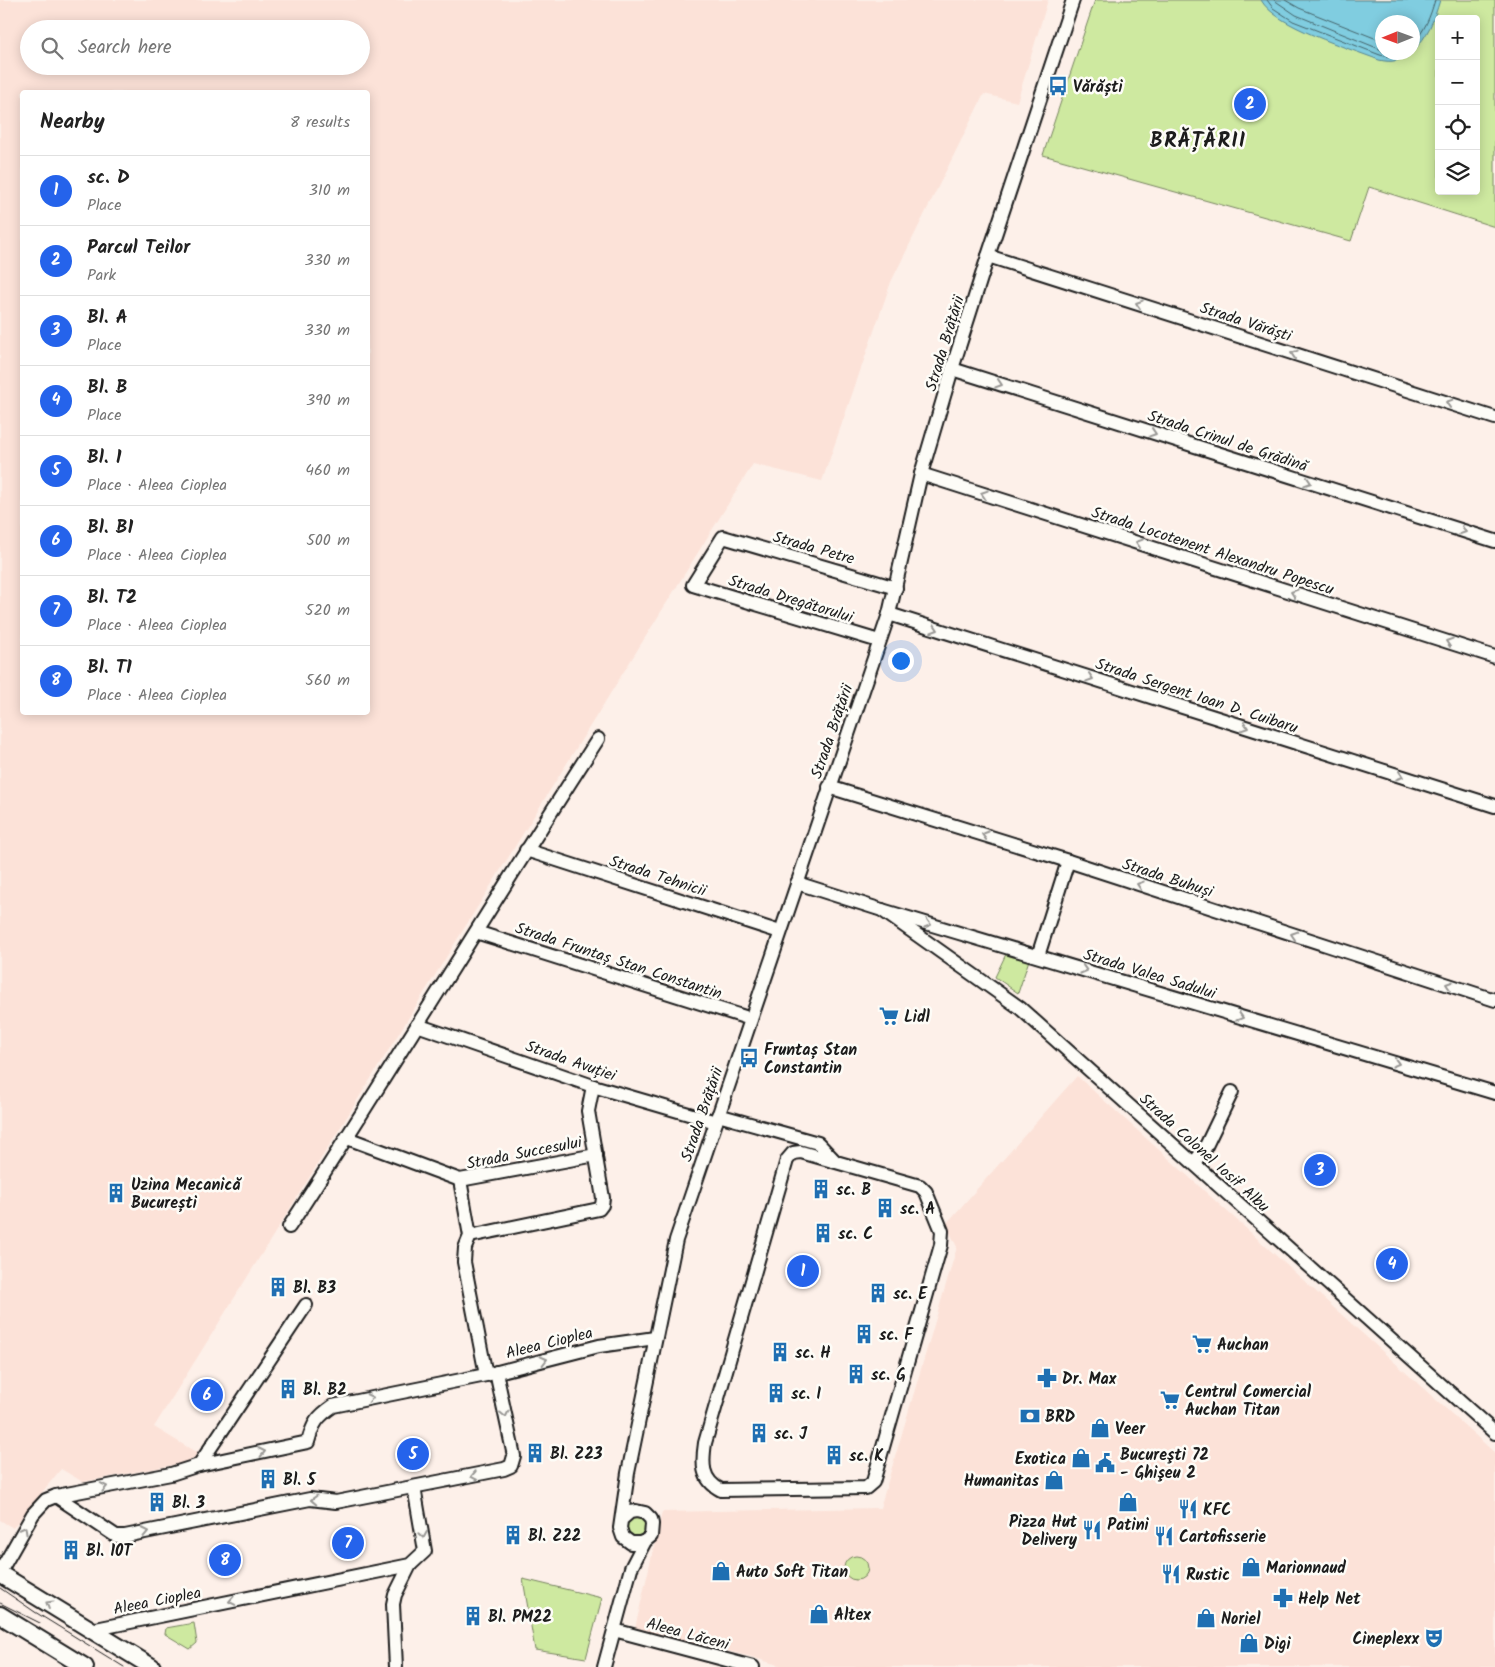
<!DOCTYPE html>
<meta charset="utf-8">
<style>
body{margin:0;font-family:Kalam,sans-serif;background:#f6f6f6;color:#222}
.controls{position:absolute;right:15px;top:15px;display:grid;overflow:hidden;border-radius:5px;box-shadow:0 2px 12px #0003}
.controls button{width:45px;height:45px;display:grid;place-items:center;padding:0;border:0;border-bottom:1px solid #e0e0e0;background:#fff;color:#222;font:25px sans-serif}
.compass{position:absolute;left:1375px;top:15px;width:45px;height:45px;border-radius:50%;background:#fff;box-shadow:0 2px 12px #0003;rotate:269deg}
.you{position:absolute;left:900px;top:660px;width:18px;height:18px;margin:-12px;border:4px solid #fff;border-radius:50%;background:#1a73e8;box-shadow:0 0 0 8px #1a73e833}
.badge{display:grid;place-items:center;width:32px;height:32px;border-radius:50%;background:#2563eb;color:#fff;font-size:16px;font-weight:700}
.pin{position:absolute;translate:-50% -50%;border:2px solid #fff;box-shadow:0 1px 5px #0006}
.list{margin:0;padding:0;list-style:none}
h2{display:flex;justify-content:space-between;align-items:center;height:65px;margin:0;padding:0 20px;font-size:21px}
h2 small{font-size:16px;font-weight:400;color:#767676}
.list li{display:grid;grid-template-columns:32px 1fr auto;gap:15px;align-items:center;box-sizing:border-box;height:70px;padding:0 20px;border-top:1px solid #e0e0e0}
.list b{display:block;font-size:19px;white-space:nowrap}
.list p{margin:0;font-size:16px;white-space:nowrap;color:#767676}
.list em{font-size:16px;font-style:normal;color:#767676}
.icon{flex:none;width:28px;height:28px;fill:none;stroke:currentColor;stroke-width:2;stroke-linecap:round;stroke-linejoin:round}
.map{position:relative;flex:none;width:1495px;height:1667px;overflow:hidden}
.search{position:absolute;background:#fff;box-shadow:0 2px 12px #0003;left:20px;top:20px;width:350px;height:55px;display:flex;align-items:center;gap:12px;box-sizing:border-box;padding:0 18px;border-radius:28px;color:#767676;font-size:19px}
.panel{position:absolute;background:#fff;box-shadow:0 2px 12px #0003;left:20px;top:90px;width:350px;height:625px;border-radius:5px}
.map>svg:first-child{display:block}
.built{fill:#fce2d8;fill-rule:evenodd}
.green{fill:#cee9a0;stroke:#75825e;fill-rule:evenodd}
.water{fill:#80cde0;stroke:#588692}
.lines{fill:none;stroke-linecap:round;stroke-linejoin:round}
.shore{stroke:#44636a;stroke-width:1}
.minor-casing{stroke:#1c1c1c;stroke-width:16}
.major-casing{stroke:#1c1c1c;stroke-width:20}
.minor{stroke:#fdfcf7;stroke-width:12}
.major{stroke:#fdfcf7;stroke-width:16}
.tram{stroke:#1c1c1c;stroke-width:1}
.oneway{stroke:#989794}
.labels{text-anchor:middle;stroke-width:5;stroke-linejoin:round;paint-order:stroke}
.poi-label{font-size:16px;font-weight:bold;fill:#1c1c1c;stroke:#fdfcf7;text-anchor:start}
.street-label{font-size:16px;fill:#1c1c1c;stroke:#fdfcf7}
.district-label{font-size:21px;font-weight:bold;letter-spacing:1px;fill:#1c1c1c;stroke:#fdfcf7}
</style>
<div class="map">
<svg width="1495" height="1667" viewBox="0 0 1495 1667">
<rect width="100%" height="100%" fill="#fdf0e9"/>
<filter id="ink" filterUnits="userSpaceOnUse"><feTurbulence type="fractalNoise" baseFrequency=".02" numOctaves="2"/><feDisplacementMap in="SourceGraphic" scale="10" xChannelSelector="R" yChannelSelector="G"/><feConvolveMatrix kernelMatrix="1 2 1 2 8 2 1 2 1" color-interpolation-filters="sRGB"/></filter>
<g filter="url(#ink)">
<g class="built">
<path d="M0 0H1048L1017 102 984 94 891 282 822 481 753 464 154 1427 199 1454 194 1461 83 1482 61 1469 13 1528 0 1520ZM29 29H361V66H29ZM22 92H368V712H22Z"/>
<path d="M1077 1076 1495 1453V1667H785L748 1656 635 1628 662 1512 880 1508 957 1247 946 1224Z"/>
</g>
<g class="green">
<path d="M1095 0H1495V227L1369 187 1351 241 1043 155ZM1439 19H1476V191H1439ZM1382 22H1412V52H1382Z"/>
<path d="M1006 954 1029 960 1018 993 995 977Z"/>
<path d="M642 1516 648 1527 643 1537H628L625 1522 627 1518Z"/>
<circle cx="856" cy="1568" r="12"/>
<path d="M523 1579 602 1598 586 1658 535 1650Z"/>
<path d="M194 1623 197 1643 190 1649 165 1634 166 1628Z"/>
</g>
<path class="water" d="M1261 0H1440C1434 20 1428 36 1413 51L1412 22H1382V52L1411 53C1399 61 1393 63 1379 60 1349 48 1276 27 1261 0Z"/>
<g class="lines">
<g class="shore">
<path d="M1267 0 1273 8 1293 21 1380 55C1389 57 1394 58 1402 52"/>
<path d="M1274 0 1296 15 1382 50"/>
<path d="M1285 0 1299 8 1382 41"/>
<path d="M1412 44C1425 31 1430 17 1435 0"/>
</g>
<defs>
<g id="minor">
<path d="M988 256 1495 418"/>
<path d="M952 369 1495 541"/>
<path d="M921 474 1495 657"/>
<path d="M889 614 1495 806"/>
<path d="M879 641 693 585 723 537 896 588"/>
<path d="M829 787 1068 861 1495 1000"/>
<path d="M526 850 780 932"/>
<path d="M797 883 882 910 1495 1093"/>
<path d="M882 910 1020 1008 1495 1433"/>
<path d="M476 932 751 1019"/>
<path d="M1038 956 1068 861"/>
<path d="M417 1025 593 1086 716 1122"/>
<path d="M718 1115 818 1143 835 1161"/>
<path d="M347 1138 460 1180 596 1155"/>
<path d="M801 1152 920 1186 926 1192 942 1231 941 1245 873 1482 866 1488 721 1490C701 1480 702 1463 705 1443L787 1160 793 1153Z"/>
<path d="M1194 1163 1205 1148 1232 1092"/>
<path d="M460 1180 470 1236 465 1248 464 1262 486 1375"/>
<path d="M289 1227C394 1066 493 901 598 739"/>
<path d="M470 1236 599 1209 602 1205 603 1198 588 1111 593 1086"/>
<path d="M199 1465 306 1305"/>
<path d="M56 1496 116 1536H125L310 1499 336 1502 504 1469 511 1466 514 1456 496 1372"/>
<path d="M622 1519 630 1512 636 1511 645 1513 651 1519 652 1524 651 1536 645 1541 640 1543H631L623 1537 620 1528 628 1473 676 1240 889 614 921 474 952 369 988 256 1073 0"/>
<path d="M0 1572 33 1514 46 1500 56 1496 171 1474 199 1465 308 1442C313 1423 317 1417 333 1406L486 1375 599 1346 655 1338"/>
<path d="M91 1630 410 1565 425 1551 414 1487"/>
<path d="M614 1630 753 1667"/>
<path d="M396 1667 393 1604 395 1595 410 1565"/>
<path d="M604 1667 631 1568 645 1541"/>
</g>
<g id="major">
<path d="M0 1574 152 1667"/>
<path d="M0 1615 85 1667"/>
</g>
</defs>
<use href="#minor" class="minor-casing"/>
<use href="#major" class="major-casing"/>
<use href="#minor" class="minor"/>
<use href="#major" class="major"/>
<g class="tram">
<path d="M0 1588 35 1612 124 1667"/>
<path d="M0 1603 40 1623"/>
</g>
</g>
<defs><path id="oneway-chevron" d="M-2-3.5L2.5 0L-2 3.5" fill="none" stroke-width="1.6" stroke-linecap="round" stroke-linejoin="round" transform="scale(1.25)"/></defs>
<g class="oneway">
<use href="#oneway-chevron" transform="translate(1139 304) rotate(-162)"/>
<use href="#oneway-chevron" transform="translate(1294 354) rotate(-162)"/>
<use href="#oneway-chevron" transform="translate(999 384) rotate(18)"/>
<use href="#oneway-chevron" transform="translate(1449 403) rotate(-162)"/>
<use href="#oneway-chevron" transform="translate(1153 433) rotate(18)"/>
<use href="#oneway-chevron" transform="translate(1308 482) rotate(18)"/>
<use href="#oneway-chevron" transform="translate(984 494) rotate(-162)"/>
<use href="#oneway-chevron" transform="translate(1463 531) rotate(18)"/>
<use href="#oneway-chevron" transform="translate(1139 543) rotate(-162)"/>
<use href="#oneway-chevron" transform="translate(1294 593) rotate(-162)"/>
<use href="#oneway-chevron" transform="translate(935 629) rotate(18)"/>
<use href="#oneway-chevron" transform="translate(1449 642) rotate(-162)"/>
<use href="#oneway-chevron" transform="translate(1090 678) rotate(18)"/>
<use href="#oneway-chevron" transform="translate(1245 727) rotate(18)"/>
<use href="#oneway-chevron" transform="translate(1400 776) rotate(18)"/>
<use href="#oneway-chevron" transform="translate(985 835) rotate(-163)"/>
<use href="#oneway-chevron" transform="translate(1140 885) rotate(-162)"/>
<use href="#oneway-chevron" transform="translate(928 924) rotate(16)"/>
<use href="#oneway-chevron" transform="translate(1294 935) rotate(-162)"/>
<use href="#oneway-chevron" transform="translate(1084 970) rotate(17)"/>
<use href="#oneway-chevron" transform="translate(1449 985) rotate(-162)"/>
<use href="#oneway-chevron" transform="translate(1240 1017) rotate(17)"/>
<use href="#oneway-chevron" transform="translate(1396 1063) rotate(17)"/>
<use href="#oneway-chevron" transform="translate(544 1360) rotate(-14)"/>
<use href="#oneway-chevron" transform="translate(370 1398) rotate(-12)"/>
<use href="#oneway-chevron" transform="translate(505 1414) rotate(78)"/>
<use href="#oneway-chevron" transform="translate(262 1452) rotate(-12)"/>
<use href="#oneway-chevron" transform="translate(474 1476) rotate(169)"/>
<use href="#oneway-chevron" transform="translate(104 1487) rotate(-11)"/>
<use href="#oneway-chevron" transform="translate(314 1500) rotate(-178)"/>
<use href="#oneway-chevron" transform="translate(24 1530) rotate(-60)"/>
<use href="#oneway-chevron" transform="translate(145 1532) rotate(-12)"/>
<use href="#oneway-chevron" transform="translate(423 1535) rotate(81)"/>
<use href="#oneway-chevron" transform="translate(232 1601) rotate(169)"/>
<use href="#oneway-chevron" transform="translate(49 1604) rotate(-149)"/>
</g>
</g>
<defs>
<symbol id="bus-bare" viewBox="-9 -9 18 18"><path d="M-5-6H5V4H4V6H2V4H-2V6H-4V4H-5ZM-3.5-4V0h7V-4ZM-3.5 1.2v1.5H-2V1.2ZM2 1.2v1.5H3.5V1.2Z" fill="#1f6fb2" stroke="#fdfcf7" stroke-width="2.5" paint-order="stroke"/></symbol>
<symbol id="supermarket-bare" viewBox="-9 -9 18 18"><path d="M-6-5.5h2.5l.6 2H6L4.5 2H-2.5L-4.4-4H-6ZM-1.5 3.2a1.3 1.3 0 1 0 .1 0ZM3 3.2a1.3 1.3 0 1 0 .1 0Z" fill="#1f6fb2" stroke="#fdfcf7" stroke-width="2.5" paint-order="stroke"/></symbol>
<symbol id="building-bare" viewBox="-9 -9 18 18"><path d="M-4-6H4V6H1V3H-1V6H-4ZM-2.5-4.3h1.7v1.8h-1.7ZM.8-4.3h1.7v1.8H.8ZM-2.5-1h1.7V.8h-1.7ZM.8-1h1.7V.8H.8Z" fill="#1f6fb2" stroke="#fdfcf7" stroke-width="2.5" paint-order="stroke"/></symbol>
<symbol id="pharmacy-bare" viewBox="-9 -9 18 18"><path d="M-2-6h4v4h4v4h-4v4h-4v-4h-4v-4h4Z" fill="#1f6fb2" stroke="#fdfcf7" stroke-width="2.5" paint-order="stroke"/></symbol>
<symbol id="bank-bare" viewBox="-9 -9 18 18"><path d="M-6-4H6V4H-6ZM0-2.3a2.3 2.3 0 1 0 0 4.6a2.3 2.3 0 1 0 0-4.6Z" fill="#1f6fb2" stroke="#fdfcf7" stroke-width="2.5" paint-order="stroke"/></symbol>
<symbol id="shop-bare" viewBox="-9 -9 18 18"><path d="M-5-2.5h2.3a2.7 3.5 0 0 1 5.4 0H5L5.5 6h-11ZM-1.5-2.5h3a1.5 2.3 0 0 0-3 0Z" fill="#1f6fb2" stroke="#fdfcf7" stroke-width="2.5" paint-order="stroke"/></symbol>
<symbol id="civic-bare" viewBox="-9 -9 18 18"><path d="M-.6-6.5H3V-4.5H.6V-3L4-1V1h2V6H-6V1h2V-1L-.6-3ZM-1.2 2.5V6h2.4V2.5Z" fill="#1f6fb2" stroke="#fdfcf7" stroke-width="2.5" paint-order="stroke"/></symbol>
<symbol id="restaurant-bare" viewBox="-9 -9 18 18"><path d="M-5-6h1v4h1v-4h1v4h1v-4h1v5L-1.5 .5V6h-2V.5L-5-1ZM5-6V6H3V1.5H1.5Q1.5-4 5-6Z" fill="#1f6fb2" stroke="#fdfcf7" stroke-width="2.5" paint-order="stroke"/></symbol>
<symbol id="theatre-bare" viewBox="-9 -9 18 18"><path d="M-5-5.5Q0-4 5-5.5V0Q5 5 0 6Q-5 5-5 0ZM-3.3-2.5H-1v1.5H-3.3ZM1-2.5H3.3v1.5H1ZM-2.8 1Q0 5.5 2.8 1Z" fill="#1f6fb2" stroke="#fdfcf7" stroke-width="2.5" paint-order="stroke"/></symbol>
</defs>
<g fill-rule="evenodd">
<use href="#bus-bare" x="1044" y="72" width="28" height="28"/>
<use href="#supermarket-bare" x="875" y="1002" width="28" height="28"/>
<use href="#bus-bare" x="735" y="1044" width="28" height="28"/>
<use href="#building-bare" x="807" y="1175" width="28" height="28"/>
<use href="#building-bare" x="102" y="1179" width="28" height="28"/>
<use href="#building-bare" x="871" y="1194" width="28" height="28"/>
<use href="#building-bare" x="809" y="1219" width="28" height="28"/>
<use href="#building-bare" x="264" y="1273" width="28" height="28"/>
<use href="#building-bare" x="864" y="1279" width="28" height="28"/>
<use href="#building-bare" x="850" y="1320" width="28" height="28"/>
<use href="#supermarket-bare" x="1188" y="1330" width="28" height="28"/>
<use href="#building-bare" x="766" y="1338" width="28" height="28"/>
<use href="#building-bare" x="842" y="1360" width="28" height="28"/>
<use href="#pharmacy-bare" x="1033" y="1364" width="28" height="28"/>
<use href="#building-bare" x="274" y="1375" width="28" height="28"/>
<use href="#building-bare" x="762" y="1379" width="28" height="28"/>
<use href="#supermarket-bare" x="1156" y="1386" width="28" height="28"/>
<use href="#bank-bare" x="1016" y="1402" width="28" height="28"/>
<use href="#shop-bare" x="1086" y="1414" width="28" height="28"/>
<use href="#building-bare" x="745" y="1419" width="28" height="28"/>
<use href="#building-bare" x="521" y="1439" width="28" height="28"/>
<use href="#building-bare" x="820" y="1441" width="28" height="28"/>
<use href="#shop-bare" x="1067" y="1444" width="28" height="28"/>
<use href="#civic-bare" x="1091" y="1449" width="28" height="28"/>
<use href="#building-bare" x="254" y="1465" width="28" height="28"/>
<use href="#shop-bare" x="1040" y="1466" width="28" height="28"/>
<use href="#building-bare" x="143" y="1488" width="28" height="28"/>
<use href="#shop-bare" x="1114" y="1488" width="28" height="28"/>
<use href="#restaurant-bare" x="1174" y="1495" width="28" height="28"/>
<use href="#restaurant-bare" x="1078" y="1516" width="28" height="28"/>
<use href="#building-bare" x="499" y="1521" width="28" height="28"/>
<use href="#restaurant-bare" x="1150" y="1522" width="28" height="28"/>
<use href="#building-bare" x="57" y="1536" width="28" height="28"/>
<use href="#shop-bare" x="1237" y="1553" width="28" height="28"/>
<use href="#shop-bare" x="707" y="1557" width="28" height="28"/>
<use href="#restaurant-bare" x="1157" y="1560" width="28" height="28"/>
<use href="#pharmacy-bare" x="1269" y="1584" width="28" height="28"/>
<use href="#shop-bare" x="805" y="1600" width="28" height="28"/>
<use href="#building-bare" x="459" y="1602" width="28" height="28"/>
<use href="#shop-bare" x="1192" y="1604" width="28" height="28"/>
<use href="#theatre-bare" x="1420" y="1624" width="28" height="28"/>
<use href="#shop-bare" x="1235" y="1629" width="28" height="28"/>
</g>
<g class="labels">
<g class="poi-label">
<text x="1073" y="92">Vărăști</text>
<text x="904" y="1022">Lidl</text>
<text x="764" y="1055">Fruntaș Stan<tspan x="764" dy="18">Constantin</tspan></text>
<text x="131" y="1190">Uzina Mecanică<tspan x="131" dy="18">București</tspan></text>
<text x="836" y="1195">sc. B</text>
<text x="900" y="1214">sc. A</text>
<text x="838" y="1239">sc. C</text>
<text x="293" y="1293">Bl. B3</text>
<text x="893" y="1299">sc. E</text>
<text x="879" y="1340">sc. F</text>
<text x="1217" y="1350">Auchan</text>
<text x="795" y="1358">sc. H</text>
<text x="871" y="1380">sc. G</text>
<text x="1062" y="1384">Dr. Max</text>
<text x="303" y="1395">Bl. B2</text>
<text x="1185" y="1397">Centrul Comercial<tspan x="1185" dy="18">Auchan Titan</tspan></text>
<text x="791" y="1399">sc. I</text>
<text x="1045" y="1422">BRD</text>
<text x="1115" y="1434">Veer</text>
<text x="774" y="1439">sc. J</text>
<text x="550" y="1459">Bl. Z23</text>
<text x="1120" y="1460">Bucureşti 72<tspan x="1120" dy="18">- Ghişeu 2</tspan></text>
<text x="849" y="1461">sc. K</text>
<text x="1066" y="1464" text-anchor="end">Exotica</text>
<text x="283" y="1485">Bl. 5</text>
<text x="1039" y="1486" text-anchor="end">Humanitas</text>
<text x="172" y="1508">Bl. 3</text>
<text x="1203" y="1515">KFC</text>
<text x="1077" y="1527" text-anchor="end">Pizza Hut<tspan x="1077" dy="18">Delivery</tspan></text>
<text x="1128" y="1530" text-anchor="middle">Patini</text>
<text x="528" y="1541">Bl. Z22</text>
<text x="1179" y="1542">Cartofisserie</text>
<text x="86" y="1556">Bl. 10T</text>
<text x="1266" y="1573">Marionnaud</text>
<text x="736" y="1577">Auto Soft Titan</text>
<text x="1186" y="1580">Rustic</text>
<text x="1298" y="1604">Help Net</text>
<text x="834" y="1620">Altex</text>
<text x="488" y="1622">Bl. PM22</text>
<text x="1221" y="1624">Noriel</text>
<text x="1419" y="1644" text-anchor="end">Cineplexx</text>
<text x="1264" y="1649">Digi</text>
</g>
<g class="street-label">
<text transform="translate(1246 321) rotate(18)" y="6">Strada Vărăști</text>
<text transform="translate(944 343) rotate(-73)" y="6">Strada Brățării</text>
<text transform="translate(1228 440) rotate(18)" y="6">Strada Crinul de Grădină</text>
<text transform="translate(814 547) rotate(16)" y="6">Strada Petre</text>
<text transform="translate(1213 550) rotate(18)" y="6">Strada Locotenent Alexandru Popescu</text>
<text transform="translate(791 598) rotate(17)" y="6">Strada Dregătorului</text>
<text transform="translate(1197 695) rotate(18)" y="6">Strada Sergent Ioan D. Cuibaru</text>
<text transform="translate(831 731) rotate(-71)" y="6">Strada Brățării</text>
<text transform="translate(658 875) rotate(18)" y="6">Strada Tehnicii</text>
<text transform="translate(1168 877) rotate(18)" y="6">Strada Buhuși</text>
<text transform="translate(619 960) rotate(18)" y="6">Strada Fruntaș Stan Constantin</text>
<text transform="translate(1150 973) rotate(17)" y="6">Strada Valea Sadului</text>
<text transform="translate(571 1060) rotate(19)" y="6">Strada Avuției</text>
<text transform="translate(701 1114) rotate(-71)" y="6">Strada Brățării</text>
<text transform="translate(524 1152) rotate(-11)" y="6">Strada Succesului</text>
<text transform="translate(1205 1152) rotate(42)" y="6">Strada Colonel Iosif Albu</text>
<text transform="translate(549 1342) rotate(-14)" y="6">Aleea Cioplea</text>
<text transform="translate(157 1600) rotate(-11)" y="6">Aleea Cioplea</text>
<text transform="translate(688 1633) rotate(15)" y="6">Aleea Lăceni</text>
</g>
<g class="district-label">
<text x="1198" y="147">BRĂȚĂRII</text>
</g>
</g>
</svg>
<div class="controls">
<button>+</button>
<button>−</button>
<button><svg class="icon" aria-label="locate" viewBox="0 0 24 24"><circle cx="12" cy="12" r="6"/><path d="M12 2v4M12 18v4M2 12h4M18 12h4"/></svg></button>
<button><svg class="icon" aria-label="layers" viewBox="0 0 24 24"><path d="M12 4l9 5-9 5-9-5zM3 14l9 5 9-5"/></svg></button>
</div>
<svg class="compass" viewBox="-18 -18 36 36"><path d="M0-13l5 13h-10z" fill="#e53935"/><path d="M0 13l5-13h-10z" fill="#767676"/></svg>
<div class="you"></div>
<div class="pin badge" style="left:803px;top:1271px">1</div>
<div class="pin badge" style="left:1250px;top:104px">2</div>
<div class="pin badge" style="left:1320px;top:1170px">3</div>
<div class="pin badge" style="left:1392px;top:1264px">4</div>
<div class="pin badge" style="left:413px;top:1454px">5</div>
<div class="pin badge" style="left:207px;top:1395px">6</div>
<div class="pin badge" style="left:348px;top:1543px">7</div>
<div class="pin badge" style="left:225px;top:1560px">8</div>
<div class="search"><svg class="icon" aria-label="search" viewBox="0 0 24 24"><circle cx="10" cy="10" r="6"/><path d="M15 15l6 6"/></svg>Search here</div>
<section class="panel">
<h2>Nearby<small>8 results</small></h2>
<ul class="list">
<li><span class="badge">1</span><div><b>sc. D</b><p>Place</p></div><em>310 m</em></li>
<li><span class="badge">2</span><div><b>Parcul Teilor</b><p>Park</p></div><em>330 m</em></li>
<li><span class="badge">3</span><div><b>Bl. A</b><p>Place</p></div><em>330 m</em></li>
<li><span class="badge">4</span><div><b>Bl. B</b><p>Place</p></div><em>390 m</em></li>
<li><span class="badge">5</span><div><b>Bl. 1</b><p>Place · Aleea Cioplea</p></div><em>460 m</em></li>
<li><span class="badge">6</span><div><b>Bl. B1</b><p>Place · Aleea Cioplea</p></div><em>500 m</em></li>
<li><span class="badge">7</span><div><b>Bl. T2</b><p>Place · Aleea Cioplea</p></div><em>520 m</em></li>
<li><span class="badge">8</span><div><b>Bl. T1</b><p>Place · Aleea Cioplea</p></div><em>560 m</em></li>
</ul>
</section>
</div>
